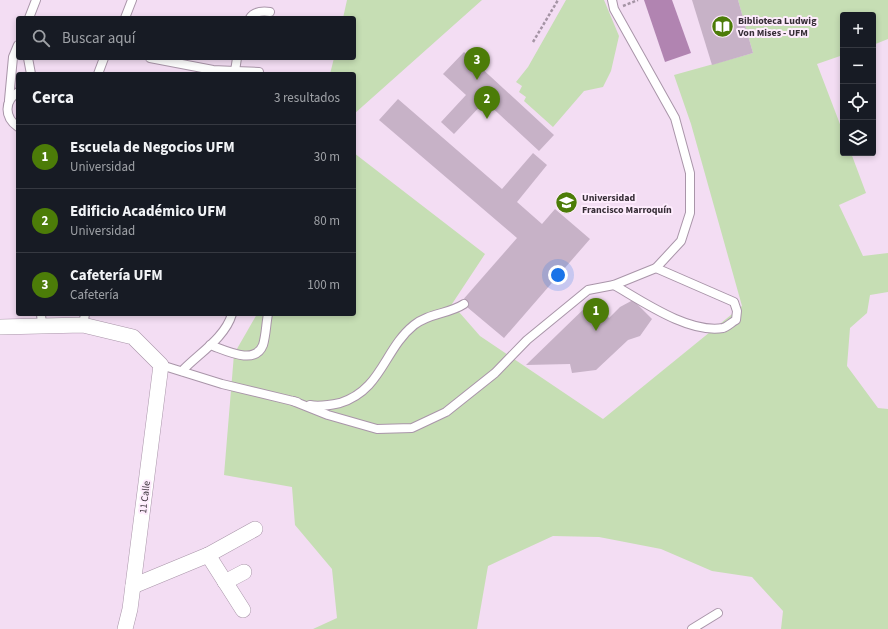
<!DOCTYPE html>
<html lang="es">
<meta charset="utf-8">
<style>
body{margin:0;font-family:"Source Sans 3",sans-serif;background:#242831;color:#f1f3f6}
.controls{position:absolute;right:12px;top:12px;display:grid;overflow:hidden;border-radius:4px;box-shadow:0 2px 6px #0003}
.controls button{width:36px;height:36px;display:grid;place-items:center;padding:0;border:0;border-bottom:1px solid #363941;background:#171b24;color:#f1f3f6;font:20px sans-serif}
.you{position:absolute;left:558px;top:275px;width:14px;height:14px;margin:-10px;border:3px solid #fff;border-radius:50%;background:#1a73e8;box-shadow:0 0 0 6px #1a73e833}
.badge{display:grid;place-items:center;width:26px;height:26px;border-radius:50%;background:#4c7c08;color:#fff;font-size:13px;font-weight:700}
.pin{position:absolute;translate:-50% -33px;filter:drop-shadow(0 1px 2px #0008)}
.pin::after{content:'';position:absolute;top:21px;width:14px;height:12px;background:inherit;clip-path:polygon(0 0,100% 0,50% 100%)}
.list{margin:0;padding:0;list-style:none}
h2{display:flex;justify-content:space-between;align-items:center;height:52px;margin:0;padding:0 16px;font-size:17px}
h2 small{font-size:13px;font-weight:400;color:#9ea1a6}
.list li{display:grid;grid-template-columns:26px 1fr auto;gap:12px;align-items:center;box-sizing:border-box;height:64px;padding:0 16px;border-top:1px solid #363941}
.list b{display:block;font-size:15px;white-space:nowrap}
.list p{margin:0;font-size:13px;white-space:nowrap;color:#9ea1a6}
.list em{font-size:13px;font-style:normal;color:#9ea1a6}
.icon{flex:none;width:22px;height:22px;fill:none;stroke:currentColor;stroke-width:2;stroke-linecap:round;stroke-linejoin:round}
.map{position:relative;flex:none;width:888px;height:629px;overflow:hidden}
.search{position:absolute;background:#171b24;box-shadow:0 2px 6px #0003;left:16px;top:16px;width:340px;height:44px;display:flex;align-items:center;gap:10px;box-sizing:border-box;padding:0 14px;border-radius:4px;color:#9ea1a6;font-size:15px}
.panel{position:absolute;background:#171b24;box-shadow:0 2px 6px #0003;left:16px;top:72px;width:340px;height:244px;border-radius:4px}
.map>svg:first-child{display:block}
.green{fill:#c6deb4}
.water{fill:#b184b1}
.building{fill:#c7b2c7}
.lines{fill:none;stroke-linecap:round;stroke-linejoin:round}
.lane-casing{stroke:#a995a9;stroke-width:10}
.street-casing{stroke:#a995a9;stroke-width:16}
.path{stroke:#a594a5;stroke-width:2.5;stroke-dasharray:3 2;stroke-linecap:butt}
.lane{stroke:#fff;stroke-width:8}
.street{stroke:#fff;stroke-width:15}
.labels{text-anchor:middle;stroke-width:4;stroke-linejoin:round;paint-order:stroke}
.poi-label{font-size:10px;font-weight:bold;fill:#362d36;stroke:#feecfd;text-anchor:start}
.street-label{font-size:10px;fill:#362d36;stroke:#feecfd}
</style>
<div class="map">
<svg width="888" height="629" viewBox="0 0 888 629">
<rect width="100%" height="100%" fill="#f3ddf3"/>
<g class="green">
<path d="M347 0H482L354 114V74H330L334 58H354V18H343Z"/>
<path d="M566 0H604L619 36 611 71 603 87 584 91 553 127 524 101 526 97 519 92 522 86 516 82 528 67Z"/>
<path d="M738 0H888V39L873 45V15H843V55L817 64 843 132V153H851L866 193 839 205 863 256 888 253V292L870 295 867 313 850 328 847 366 878 408 888 409V629H781L783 611 752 577 712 571 661 549 599 537 553 536 488 566 477 629H313L337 618 332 569 295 525 292 487 224 475 234 354 257 314H354V153L485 254 452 304 480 336 603 419 742 306 691 124 674 75 753 53Z"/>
</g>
<path class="water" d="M644 0H672L691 53 665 62Z"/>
<g class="building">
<path d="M692 0H738L753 53 712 65Z"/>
<path d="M464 52 554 135 539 151 485 101 454 134 441 122 466 95 443 74Z"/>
<path d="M398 99 502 189 533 153 547 165 517 202 542 224 555 209 590 239 504 338 461 302 517 238 379 120Z"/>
<path d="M633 300 652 319 640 336 628 340 596 370 572 373 570 364 526 365 592 301 609 318 620 307Z"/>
</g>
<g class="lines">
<defs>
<g id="lane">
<path d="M29 18 36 0"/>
<path d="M125 18 132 0"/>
<path d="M250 18C254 11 262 11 270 12"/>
<path d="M28 58 31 74"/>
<path d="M150 58 213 70 235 71 237 58"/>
<path d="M235 71 259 72"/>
<path d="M98 74 104 58"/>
<path d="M18 92C4 101 4 117 18 127"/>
<path d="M9 100 13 57 18 45"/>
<path d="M614 285C642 301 689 334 723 328 727 327 732 322 736 320L737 311 734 302 656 268"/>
<path d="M41 314 42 325"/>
<path d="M83 325 85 314"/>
<path d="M210 345C225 350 255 366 263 345 266 335 266 324 268 314"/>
<path d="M161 365 222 384 297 402"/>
<path d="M182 371C198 354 225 338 232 314"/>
<path d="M293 401 328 415 377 429 412 428 446 412 495 373 527 340 588 290 614 285 656 268 681 241 690 213V173L675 118 614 9 612 0"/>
<path d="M310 405C320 407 330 405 340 403 382 390 384 349 414 325 429 313 449 314 464 304"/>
<path d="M692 629 718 613"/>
</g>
<g id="street">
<path d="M0 327 83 325 133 337 161 365 130 609 125 629"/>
<path d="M208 555 255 529"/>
<path d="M225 582 244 572"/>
<path d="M133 586 208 555 243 610"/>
</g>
</defs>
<use href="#lane" class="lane-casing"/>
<use href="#street" class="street-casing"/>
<g class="path">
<path d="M623 6 638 0"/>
<path d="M533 42 558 0"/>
</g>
<use href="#lane" class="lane"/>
<use href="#street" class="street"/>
</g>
<defs>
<symbol id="library-disc" viewBox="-11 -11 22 22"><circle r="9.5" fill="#4c7c08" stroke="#feecfd"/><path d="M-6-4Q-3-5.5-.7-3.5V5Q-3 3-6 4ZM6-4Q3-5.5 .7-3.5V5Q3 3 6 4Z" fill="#fff"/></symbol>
<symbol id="university-disc" viewBox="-11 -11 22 22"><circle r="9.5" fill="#4c7c08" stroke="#feecfd"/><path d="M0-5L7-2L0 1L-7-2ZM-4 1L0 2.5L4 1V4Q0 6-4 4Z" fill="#fff"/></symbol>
</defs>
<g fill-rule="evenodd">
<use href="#library-disc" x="710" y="14" width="25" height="25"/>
<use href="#university-disc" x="554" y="190" width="25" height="25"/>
</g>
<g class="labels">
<g class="poi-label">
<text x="738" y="24">Biblioteca Ludwig<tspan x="738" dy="12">Von Mises - UFM</tspan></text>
<text x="582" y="201">Universidad<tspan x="582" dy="12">Francisco Marroquín</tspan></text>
</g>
<g class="street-label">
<text transform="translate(144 497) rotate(-83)" y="4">11 Calle</text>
</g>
</g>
</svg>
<div class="controls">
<button>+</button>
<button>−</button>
<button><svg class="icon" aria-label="locate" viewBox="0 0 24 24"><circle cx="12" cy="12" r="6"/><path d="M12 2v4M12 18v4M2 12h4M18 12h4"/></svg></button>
<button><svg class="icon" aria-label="layers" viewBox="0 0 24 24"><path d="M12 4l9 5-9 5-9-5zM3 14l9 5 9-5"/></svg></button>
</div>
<div class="you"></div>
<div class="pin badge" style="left:596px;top:331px">1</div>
<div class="pin badge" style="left:487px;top:119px">2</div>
<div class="pin badge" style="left:477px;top:80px">3</div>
<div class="search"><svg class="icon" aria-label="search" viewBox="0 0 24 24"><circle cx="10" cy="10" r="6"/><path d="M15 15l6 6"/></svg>Buscar aquí</div>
<section class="panel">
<h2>Cerca<small>3 resultados</small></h2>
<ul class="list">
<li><span class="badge">1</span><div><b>Escuela de Negocios UFM</b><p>Universidad</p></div><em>30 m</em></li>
<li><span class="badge">2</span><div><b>Edificio Académico UFM</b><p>Universidad</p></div><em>80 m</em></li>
<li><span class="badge">3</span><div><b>Cafetería UFM</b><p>Cafetería</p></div><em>100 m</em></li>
</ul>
</section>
</div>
